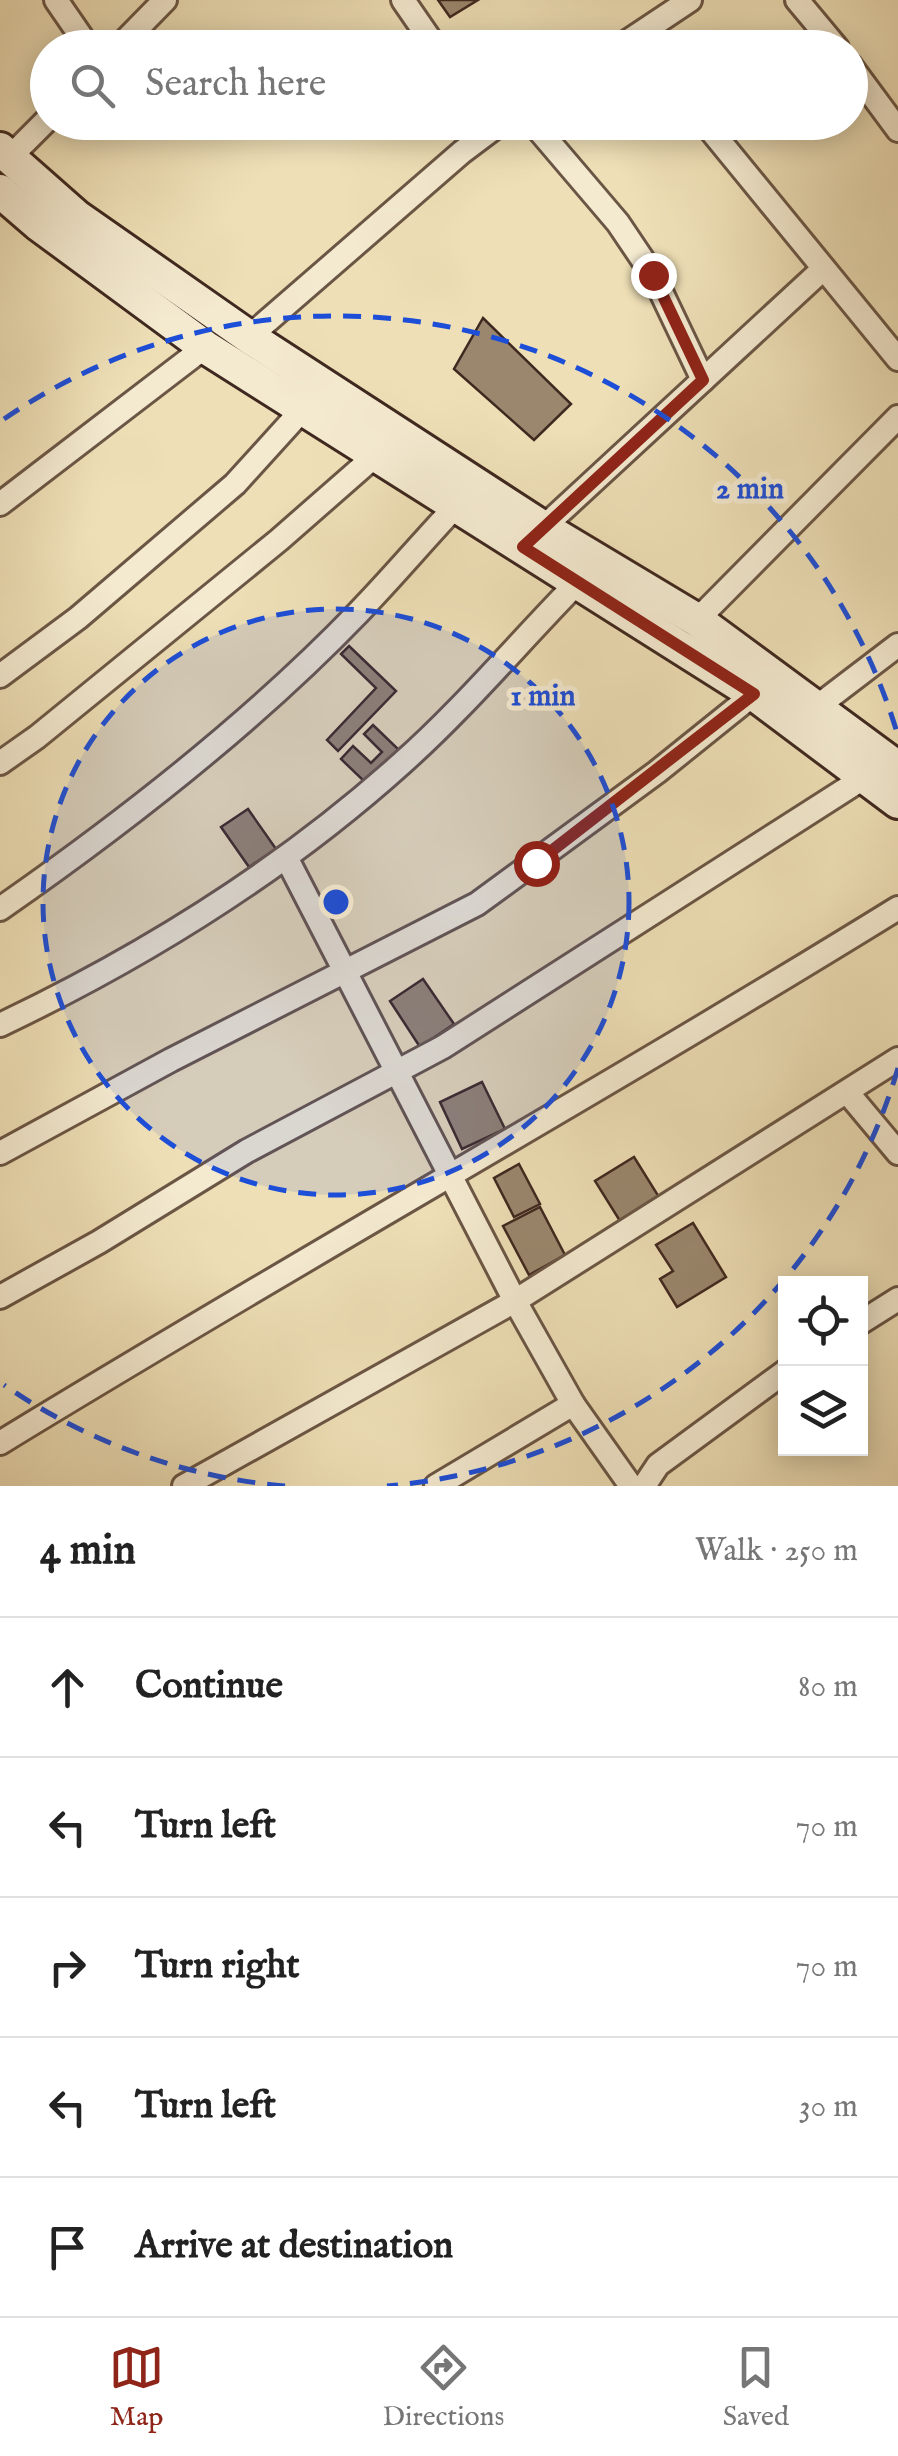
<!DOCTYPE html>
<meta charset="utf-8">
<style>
body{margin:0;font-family:"IM FELL English",serif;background:#f2f2f2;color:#222}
.controls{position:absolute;right:30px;bottom:30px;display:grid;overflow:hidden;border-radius:0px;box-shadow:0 5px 25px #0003}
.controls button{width:90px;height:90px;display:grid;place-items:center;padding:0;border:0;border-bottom:2px solid #e0e0e0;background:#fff;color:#222;font:50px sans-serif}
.stop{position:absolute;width:30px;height:30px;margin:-22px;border:8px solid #8f2418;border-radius:50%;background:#fff}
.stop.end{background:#8f2418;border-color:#fff;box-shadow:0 2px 10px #0008}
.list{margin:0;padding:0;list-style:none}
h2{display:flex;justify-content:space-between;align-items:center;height:130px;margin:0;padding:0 40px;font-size:42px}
h2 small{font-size:32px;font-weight:400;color:#767676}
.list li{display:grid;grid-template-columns:65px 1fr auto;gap:30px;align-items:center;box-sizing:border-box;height:140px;padding:0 40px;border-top:2px solid #e0e0e0}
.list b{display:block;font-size:38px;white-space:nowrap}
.list em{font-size:32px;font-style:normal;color:#767676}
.icon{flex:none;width:55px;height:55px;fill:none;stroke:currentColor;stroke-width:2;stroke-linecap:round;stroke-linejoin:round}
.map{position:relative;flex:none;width:898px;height:1486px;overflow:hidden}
.search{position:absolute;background:#fff;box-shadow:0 5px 25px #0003;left:30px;right:30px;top:30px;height:110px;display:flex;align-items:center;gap:25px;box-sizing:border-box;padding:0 35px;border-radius:55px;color:#767676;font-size:38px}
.sheet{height:830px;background:#fff}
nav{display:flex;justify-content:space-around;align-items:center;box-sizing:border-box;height:140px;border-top:2px solid #e0e0e0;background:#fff;font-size:28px;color:#767676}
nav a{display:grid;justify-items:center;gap:5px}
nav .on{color:#8f2418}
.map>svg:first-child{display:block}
.building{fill:#9a876e;stroke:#3f281f;stroke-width:2.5}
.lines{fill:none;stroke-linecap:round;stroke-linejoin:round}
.street-casing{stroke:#6b5645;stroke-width:28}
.secondary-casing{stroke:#3f281f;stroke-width:38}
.street{stroke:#f4ead0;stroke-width:22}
.secondary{stroke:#f4ead0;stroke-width:32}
.route{stroke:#8f2418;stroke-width:12}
.ring{fill:none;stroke:#1d4ed8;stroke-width:5;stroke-dasharray:18 12}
.centre{fill:#1d4ed8;stroke:#f4ead0;stroke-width:5}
.ring-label{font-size:30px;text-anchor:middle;font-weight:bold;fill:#1d4ed8;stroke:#f4ead0;stroke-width:10;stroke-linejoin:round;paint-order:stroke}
</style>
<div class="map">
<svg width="898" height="1486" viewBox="0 0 898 1486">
<rect width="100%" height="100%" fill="#eedfb6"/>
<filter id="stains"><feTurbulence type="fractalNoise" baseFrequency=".002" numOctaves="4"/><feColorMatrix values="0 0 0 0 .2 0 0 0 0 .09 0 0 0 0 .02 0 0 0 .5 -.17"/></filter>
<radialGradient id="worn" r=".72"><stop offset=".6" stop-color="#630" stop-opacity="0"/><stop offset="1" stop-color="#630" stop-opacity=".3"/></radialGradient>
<g class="building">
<path d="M438 0H478L450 17Z"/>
<path d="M483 318 571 404 534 440 454 369Z"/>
<path d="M349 646 396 691 338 751 327 740 376 688 341 654Z"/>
<path d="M373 725 399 750 367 784 341 759 353 746 371 763 382 752 364 734Z"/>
<path d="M248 809 276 849 249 867 221 827Z"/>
<path d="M423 979 454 1024 420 1047 390 1001Z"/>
<path d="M482 1082 505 1129 462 1149 440 1102Z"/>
<path d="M634 1157 659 1197 620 1221 595 1181Z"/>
<path d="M519 1164 540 1204 514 1217 494 1178Z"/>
<path d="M540 1207 565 1255 529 1275 503 1226Z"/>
<path d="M693 1223 726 1277 677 1307 660 1279 673 1271 656 1245Z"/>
</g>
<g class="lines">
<defs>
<g id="street">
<path d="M56 0 89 48"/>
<path d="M403 0 436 48"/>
<path d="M797 0 837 48"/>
<path d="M118 48 165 0"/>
<path d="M618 48 690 0"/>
<path d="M850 65 898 130"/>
<path d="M532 122 618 223 653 275 703 380"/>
<path d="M704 122 898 359"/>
<path d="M9 158 48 119"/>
<path d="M249 337 462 152 502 122"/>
<path d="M0 504 205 347"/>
<path d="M533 537 822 270"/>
<path d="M697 620 898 417"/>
<path d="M0 676 78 618 235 484 303 409"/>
<path d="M818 706 898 645"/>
<path d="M0 763 37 737 279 540 376 455"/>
<path d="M287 859 515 1301 573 1404 631 1486"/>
<path d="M0 909C125 822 252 723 358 613 392 578 423 541 456 506"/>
<path d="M0 1025C145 956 282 871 402 763 464 708 520 641 578 582"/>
<path d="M847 1092 898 1153"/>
<path d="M0 1153 171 1060 477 904 657 772 754 694"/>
<path d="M0 1297 99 1242 247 1151 443 1047 865 777 875 767"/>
<path d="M860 1323 898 1299"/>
<path d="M0 1443C297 1261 602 1091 898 908"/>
<path d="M184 1486 515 1301 898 1059"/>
<path d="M436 1486 573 1404"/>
<path d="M644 1486 658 1465 786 1371"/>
</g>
<g id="secondary">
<path d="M0 149 76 216 249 337 542 527 697 620 898 768"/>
<path d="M0 191 38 224 205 347 754 694 898 802"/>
</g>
</defs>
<use href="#street" class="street-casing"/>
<use href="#secondary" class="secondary-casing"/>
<use href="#street" class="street"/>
<use href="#secondary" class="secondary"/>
</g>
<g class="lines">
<path class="route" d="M536 863 754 694 523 547 703 380 653 275"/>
</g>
<circle cx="336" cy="902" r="293" fill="#1d4ed8" fill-opacity=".12"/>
<g class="ring">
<circle cx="336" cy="902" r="293"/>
<path d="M898 1068A586 586 0 0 1 387 1486M285 1486A586 586 0 0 1 4 1385M4 419A586 586 0 0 1 898 736"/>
</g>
<circle cx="336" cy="902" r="15" class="centre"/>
<g class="ring-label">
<text x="750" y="498">2 min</text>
<text x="543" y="705">1 min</text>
</g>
<rect width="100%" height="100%" filter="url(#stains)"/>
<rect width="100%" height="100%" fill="url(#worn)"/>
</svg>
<div class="controls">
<button><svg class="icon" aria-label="locate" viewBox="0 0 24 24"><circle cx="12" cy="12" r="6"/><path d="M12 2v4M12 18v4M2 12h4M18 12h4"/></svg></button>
<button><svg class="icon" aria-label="layers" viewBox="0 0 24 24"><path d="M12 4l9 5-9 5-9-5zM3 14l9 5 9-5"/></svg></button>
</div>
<div class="stop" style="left:536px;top:863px"></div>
<div class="stop end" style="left:653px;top:275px"></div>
<div class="search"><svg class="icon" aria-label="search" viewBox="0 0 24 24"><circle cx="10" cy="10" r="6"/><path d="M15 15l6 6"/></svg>Search here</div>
</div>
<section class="sheet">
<h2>4 min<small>Walk · 250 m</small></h2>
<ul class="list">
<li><svg class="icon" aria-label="ahead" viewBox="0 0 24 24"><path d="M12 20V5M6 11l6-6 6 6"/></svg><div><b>Continue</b></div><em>80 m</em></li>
<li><svg class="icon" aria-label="left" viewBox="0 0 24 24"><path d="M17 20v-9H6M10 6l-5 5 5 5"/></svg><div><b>Turn left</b></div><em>70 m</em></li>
<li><svg class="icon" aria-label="right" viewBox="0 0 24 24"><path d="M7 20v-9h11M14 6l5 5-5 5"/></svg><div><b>Turn right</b></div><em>70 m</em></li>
<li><svg class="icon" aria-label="left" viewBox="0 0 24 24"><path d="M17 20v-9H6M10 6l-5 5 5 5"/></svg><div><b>Turn left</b></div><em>30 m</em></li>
<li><svg class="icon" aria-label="arrive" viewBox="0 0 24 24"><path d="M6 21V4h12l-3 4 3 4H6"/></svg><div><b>Arrive at destination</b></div></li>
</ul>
</section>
<nav>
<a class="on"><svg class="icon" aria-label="map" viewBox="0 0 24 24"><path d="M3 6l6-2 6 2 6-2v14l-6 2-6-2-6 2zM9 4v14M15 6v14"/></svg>Map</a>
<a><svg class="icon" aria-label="directions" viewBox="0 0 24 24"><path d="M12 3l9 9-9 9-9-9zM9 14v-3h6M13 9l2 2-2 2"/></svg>Directions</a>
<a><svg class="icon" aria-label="saved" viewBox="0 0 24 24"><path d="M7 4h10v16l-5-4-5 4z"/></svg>Saved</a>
</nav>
